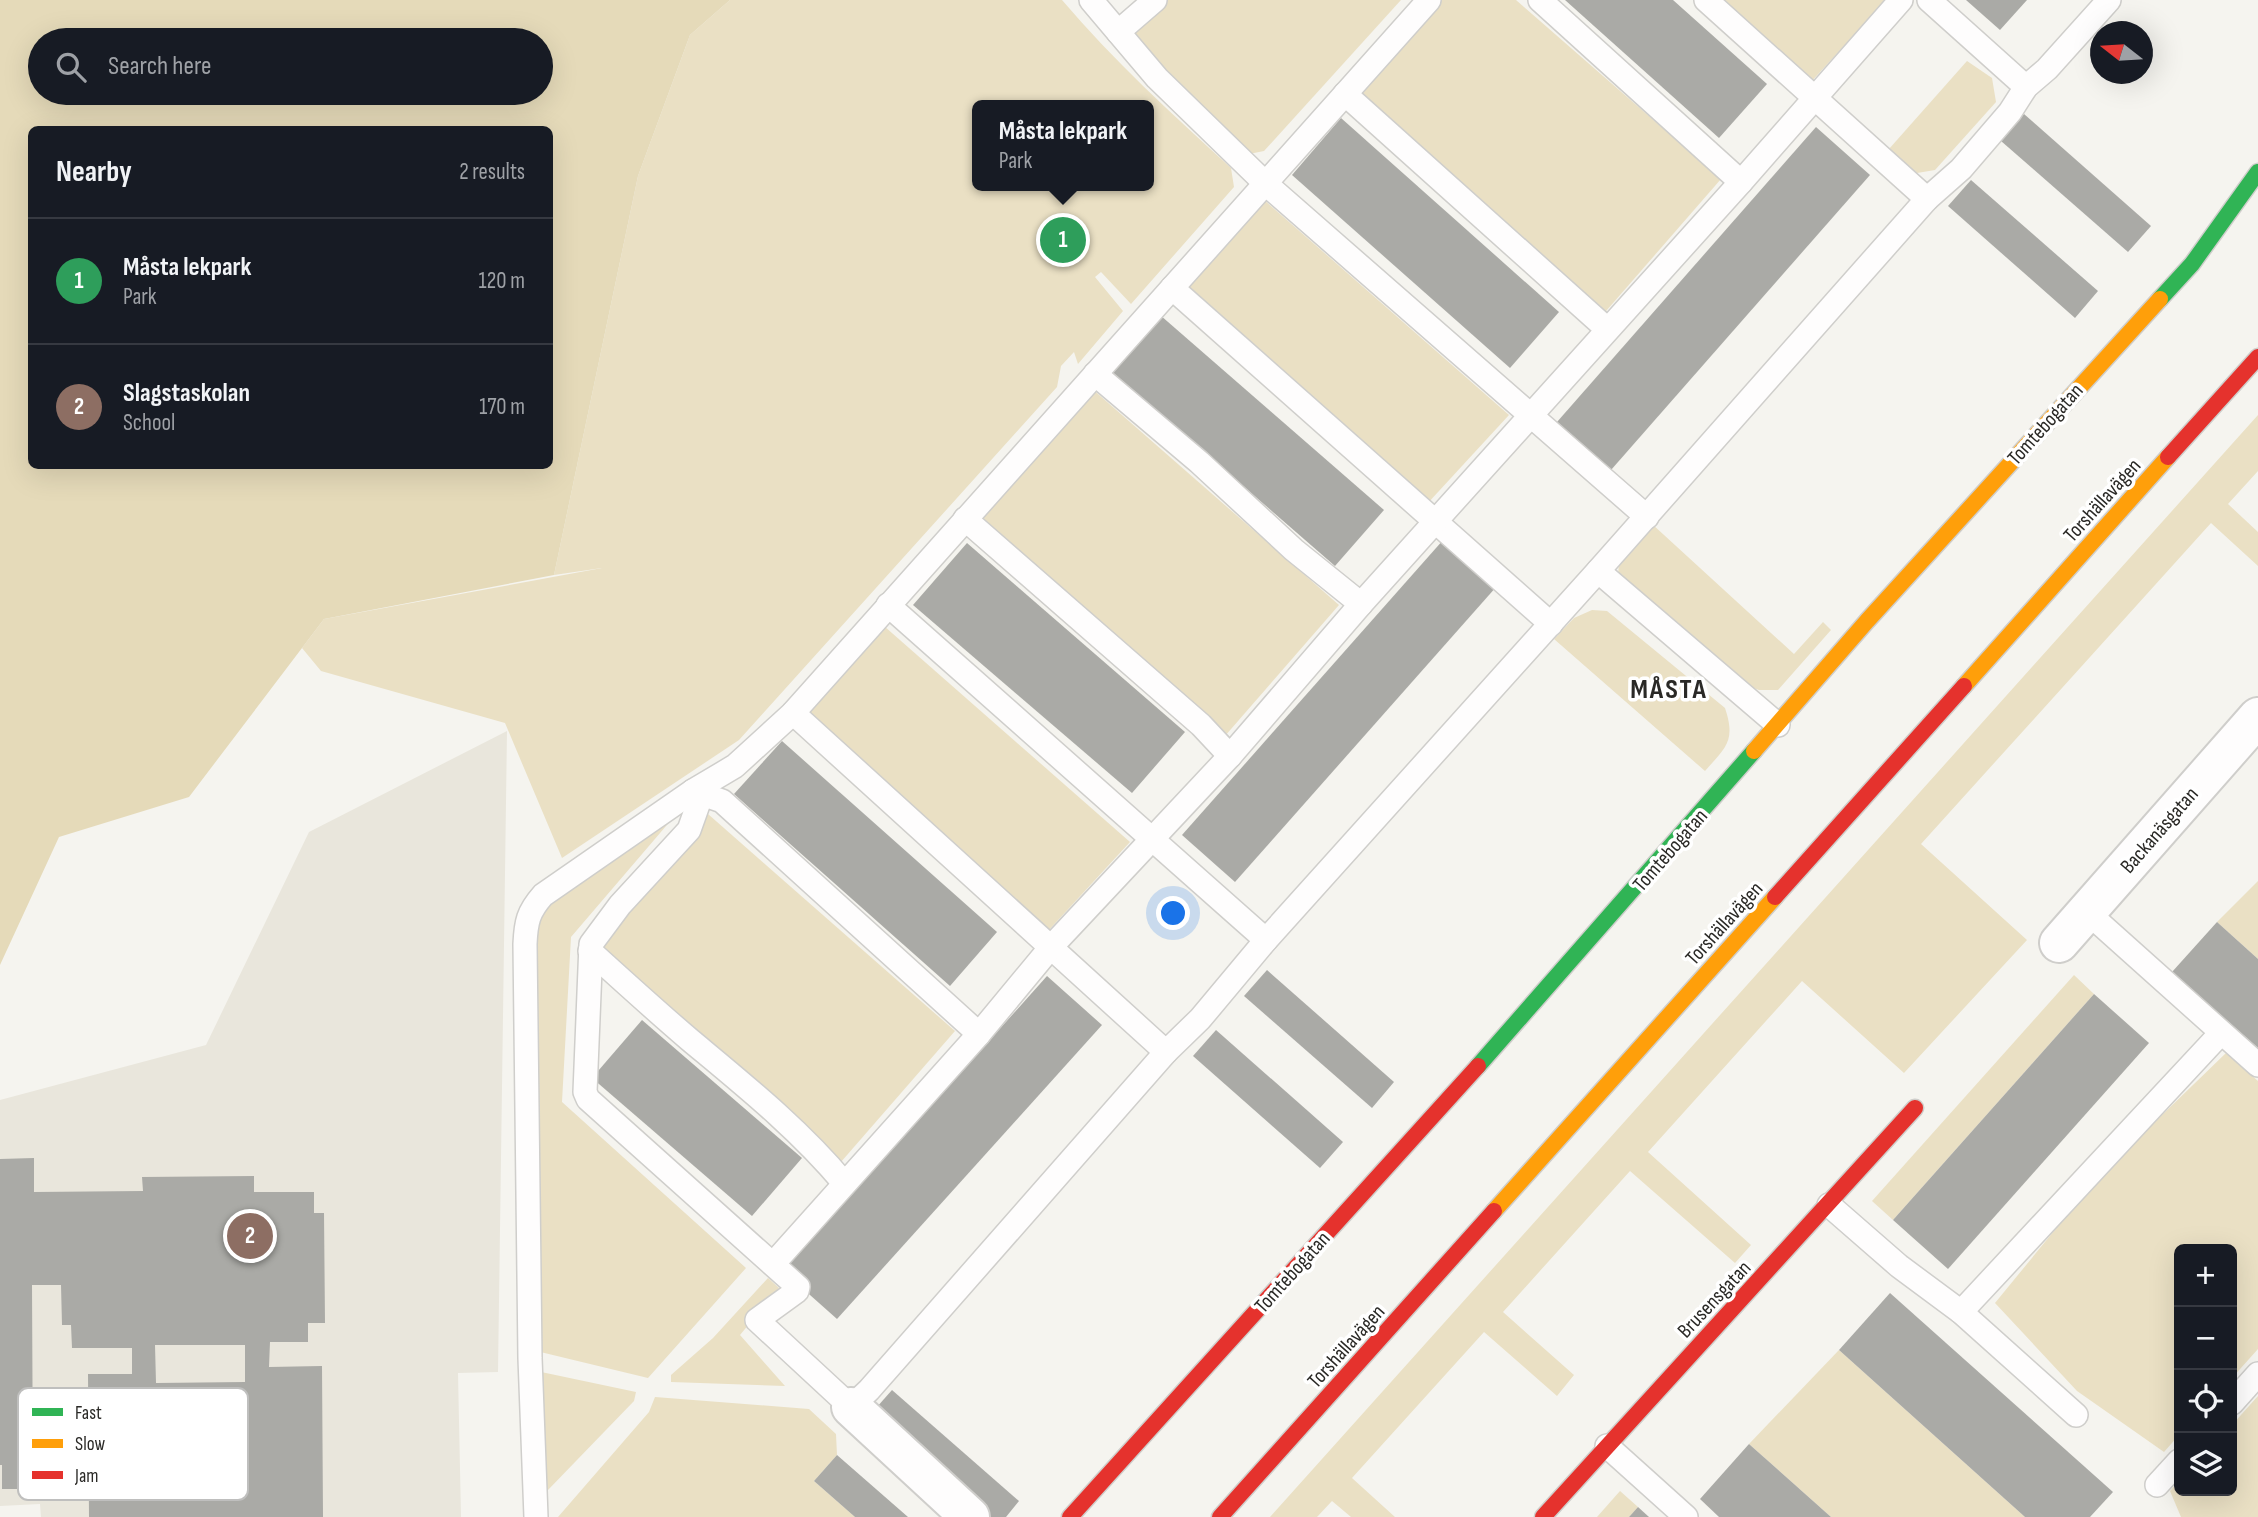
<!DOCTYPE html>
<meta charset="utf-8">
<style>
body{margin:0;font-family:"Sofia Sans Condensed",sans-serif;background:#242831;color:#f1f3f6}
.controls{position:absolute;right:21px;bottom:21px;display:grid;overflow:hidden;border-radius:10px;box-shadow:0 7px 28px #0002}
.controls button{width:63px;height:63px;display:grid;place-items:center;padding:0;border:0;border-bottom:2px solid #363941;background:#171b24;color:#f1f3f6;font:35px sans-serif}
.compass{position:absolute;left:2090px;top:21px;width:63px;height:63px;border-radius:50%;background:#171b24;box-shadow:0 7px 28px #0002;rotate:287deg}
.you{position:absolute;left:1174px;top:914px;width:24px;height:24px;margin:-18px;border:5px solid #fff;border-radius:50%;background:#1a73e8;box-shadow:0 0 0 10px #1a73e833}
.badge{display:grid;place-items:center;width:46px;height:46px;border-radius:50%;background:#71706c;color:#fff;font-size:23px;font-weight:700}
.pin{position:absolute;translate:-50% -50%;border:4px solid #fff;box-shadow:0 2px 7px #0006}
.popup{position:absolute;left:972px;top:100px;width:182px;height:91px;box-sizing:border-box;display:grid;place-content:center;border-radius:10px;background:#171b24;filter:drop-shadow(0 2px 5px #0005);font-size:23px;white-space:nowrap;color:#9ea1a6}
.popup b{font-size:26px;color:#f1f3f6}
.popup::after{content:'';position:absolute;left:50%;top:100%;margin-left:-14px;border:14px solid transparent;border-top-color:#171b24}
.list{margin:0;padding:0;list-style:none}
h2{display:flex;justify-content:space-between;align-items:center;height:91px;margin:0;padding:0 28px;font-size:30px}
h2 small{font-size:23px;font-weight:400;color:#9ea1a6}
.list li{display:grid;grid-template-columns:46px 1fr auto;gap:21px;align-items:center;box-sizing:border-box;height:126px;padding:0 28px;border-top:2px solid #363941}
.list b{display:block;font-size:26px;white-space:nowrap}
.list p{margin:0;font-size:23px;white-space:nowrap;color:#9ea1a6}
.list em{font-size:23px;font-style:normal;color:#9ea1a6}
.icon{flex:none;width:38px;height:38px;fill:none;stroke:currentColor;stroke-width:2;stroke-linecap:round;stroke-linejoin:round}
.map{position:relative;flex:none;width:2258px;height:1517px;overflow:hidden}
.search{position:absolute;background:#171b24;box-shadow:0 7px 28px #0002;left:28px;top:28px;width:525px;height:77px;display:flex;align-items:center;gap:18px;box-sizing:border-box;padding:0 24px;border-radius:38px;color:#9ea1a6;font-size:26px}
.panel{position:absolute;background:#171b24;box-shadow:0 7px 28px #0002;left:28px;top:126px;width:525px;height:343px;border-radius:10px}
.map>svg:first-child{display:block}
.built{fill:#e9e6dc}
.green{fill:#eae0c4;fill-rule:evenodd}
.forest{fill:#e5dab9;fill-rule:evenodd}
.building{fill:#aaaaa6;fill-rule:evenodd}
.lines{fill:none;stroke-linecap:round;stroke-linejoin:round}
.lane-casing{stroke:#cfcecb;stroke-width:26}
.street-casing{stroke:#cfcecb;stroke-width:42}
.fast-casing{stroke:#cfcecb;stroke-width:19}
.slow-casing{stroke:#cfcecb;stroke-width:19}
.jam-casing{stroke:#cfcecb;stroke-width:19}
.lane{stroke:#fefdfd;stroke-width:23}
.street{stroke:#fefdfd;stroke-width:38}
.fast{stroke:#30b455;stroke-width:16}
.slow{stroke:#ff9f0a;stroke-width:16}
.jam{stroke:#e5322d;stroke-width:16}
.labels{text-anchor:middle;stroke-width:7;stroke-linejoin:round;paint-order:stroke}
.street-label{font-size:21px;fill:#2a2926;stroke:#fff}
.district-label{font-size:28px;font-weight:bold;letter-spacing:2px;fill:#2a2926;stroke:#fff}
.key{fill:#fff;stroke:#bfbfbe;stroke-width:2}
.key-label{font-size:19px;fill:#2a2926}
</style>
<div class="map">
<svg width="2258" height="1517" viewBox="0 0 2258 1517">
<rect width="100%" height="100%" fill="#f5f4ef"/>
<path class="built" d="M507 731 498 1372 458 1373 461 1517H41L40 1504 0 1506V1100L206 1045 309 832Z"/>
<g class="green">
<path d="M730 0H1062C1114 61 1172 114 1231 168L1234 187 1131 304 1101 272 1095 277 1123 311 1078 364 1074 352 1061 366 1057 387 739 740 562 858 505 723 321 671 302 648 324 619 602 568 554 575 638 176 690 35ZM977 105H1149V186H977Z"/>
<path d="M1152 0H1401L1264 151 1249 154 1128 44 1129 19Z"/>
<path d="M1430 0H1516L1721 179 1600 318 1346 96Z"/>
<path d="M1715 0H1886L1810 83Z"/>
<path d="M1967 61 1992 78 1996 102 1935 170 1917 173 1889 149Z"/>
<path d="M1263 199 1509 415 1427 504 1185 294 1183 274Z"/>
<path d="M1090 387 1339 605 1218 744 969 526Z"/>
<path d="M2258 415V471L2228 504 2258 532V566L2211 523 1921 844 2027 940 1904 1073 1802 981 1648 1152 1751 1245 1735 1263 1630 1171 1503 1312 1574 1375 1557 1396 1484 1332 1352 1478 1395 1517H1351L1332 1501 1317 1517H1270Z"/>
<path d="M1652 524 1794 654 1823 622 1831 630 1778 690H1759L1742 684 1618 576 1619 562Z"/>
<path d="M1592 610 1607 611 1725 708C1736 741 1726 747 1705 771L1554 639 1574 618Z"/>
<path d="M884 626 1130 842 1048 931 806 720 804 700Z"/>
<path d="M684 805 571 937 562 1102 746 1268 648 1378 528 1349 530 917Z"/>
<path d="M708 814 955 1031 834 1170 587 953Z"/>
<path d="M2258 881V959L2217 922Z"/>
<path d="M2074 975 2094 994 1893 1220 1872 1201Z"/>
<path d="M2226 1053 2258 1081V1349L2232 1378V1249H2179V1435L2164 1452 2077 1391 1995 1303 2099 1176Z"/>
<path d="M768 1278 779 1288 740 1335 785 1386 671 1382V1375L713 1338Z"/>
<path d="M1839 1350 2025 1517H1831L1749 1444Z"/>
<path d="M527 1369 636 1392 634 1401 547 1491 536 1490Z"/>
<path d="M2258 1396V1517H2181L2170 1491 2179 1481V1491H2232V1425Z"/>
<path d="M655 1397 809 1409 836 1434 837 1455 814 1481 855 1517H558L649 1412Z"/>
<path d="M1620 1491 1638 1507 1629 1517H1597Z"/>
</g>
<path class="forest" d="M0 0H730L690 35 638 176 554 575 324 619 189 797 59 837 0 965ZM40 40H541V93H40ZM32 130H550V466H32Z"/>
<g class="building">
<path d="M1565 0H1673L1767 84 1719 138Z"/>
<path d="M1966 0H2027L2000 30Z"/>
<path d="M2024 114 2151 226 2128 252 2001 141Z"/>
<path d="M1341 118 1559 312 1510 368 1292 175Z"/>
<path d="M1816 127 1870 175 1611 470 1557 422Z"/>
<path d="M1971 180 2098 291 2075 318 1948 206Z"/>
<path d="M1160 315 1384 510 1335 566 1111 371Z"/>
<path d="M1444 539 1497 586 1235 882 1182 835Z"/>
<path d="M967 543 1185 732 1132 793 913 605Z"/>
<path d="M782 741 997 932 950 986 734 794Z"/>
<path d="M2217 922 2258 959V1048L2172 972Z"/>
<path d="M1267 970 1394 1082 1372 1108 1244 996Z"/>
<path d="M1047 976 1102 1025 837 1319 783 1271Z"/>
<path d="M2094 994 2149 1043 1948 1269 1893 1220Z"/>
<path d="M642 1020 802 1158 752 1216 592 1078Z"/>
<path d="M1216 1030 1343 1142 1320 1168 1193 1056Z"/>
<path d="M34 1158V1192L143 1191 142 1177 254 1176V1192H314V1213H324L325 1323H308V1342H270L269 1367 322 1366 323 1517H89L88 1374H132V1348H72L71 1325H62L61 1285H32L33 1489H2V1465H0V1159ZM155 1345H245V1382L156 1383Z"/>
<path d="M1890 1293 2113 1492 2090 1517H2025L1839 1350Z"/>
<path d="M892 1390 1019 1501 1006 1517H984L869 1416Z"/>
<path d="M1749 1444 1831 1517H1719L1700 1499Z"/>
<path d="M837 1455 908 1517H855L814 1481Z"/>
<path d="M1638 1507 1649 1517H1629Z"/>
</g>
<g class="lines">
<defs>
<g id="lane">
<path d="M1091 0 1157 78 1266 184 1647 517"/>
<path d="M1429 0 793 713 735 766 693 791 699 802 689 830 620 905 591 944 585 1092 588 1099 798 1287 797 1291 757 1320 851 1407 869 1390 1166 1052 1200 1019 1266 940 1598 571 1927 199 1961 169 2010 112 2026 87 2047 69 2109 0"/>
<path d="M1540 0 1741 182"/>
<path d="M1706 0 1927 199"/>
<path d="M1929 0 2026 87"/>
<path d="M1118 32 1155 0"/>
<path d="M1345 94 1607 329"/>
<path d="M1172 288 1551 624"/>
<path d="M1095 374 1199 462 1294 550 1361 604"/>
<path d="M965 519 1201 725 1230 756"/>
<path d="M1598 571 1778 725"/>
<path d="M888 605 1266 940"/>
<path d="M793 713 1166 1052"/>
<path d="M2087 912 2258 1065"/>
<path d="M590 951C623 981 656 1011 690 1040 744 1085 799 1129 844 1183"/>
<path d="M1829 1205 1899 1266 1961 1312 2076 1415"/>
<path d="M773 1264 979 1034 1051 947 1230 756 1361 604 1741 182 1901 0"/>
<path d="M1961 1312 2221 1033"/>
<path d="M2232 1403 2258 1374"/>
<path d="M1607 1446 1686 1517"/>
<path d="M2157 1485 2179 1461"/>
<path d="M536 1517 530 1358 525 944C526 922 528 912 543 895L693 791 722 801 979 1034"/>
</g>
<g id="street">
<path d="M2059 943 2258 717"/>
<path d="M851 1407 970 1517"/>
</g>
<g id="fast">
<path d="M2160 299 2192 264 2258 172"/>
<path d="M1478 1066 1754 751"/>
</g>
<g id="slow">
<path d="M1964 686 2168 457"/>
<path d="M1754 751 1867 621 2160 299"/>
<path d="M1494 1211 1775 897"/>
</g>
<g id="jam">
<path d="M2168 457 2258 357"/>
<path d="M1775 897 1964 686"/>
<path d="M1070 1517 1478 1066"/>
<path d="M1220 1517 1494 1211"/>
<path d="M1543 1517 1915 1108"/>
</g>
</defs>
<use href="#lane" class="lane-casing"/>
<use href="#street" class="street-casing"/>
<use href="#fast" class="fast-casing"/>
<use href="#slow" class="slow-casing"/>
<use href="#jam" class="jam-casing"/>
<use href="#lane" class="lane"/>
<use href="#street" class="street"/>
<use href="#fast" class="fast"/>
<use href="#slow" class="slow"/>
<use href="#jam" class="jam"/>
</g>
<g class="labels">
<g class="street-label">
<text transform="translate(2045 424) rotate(-48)" y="7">Tomtebogatan</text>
<text transform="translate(2102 500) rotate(-48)" y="7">Torshällavägen</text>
<text transform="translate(2159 830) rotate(-49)" y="7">Backanäsgatan</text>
<text transform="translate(1670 850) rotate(-49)" y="7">Tomtebogatan</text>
<text transform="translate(1724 923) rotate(-48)" y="7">Torshällavägen</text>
<text transform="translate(1292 1272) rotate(-48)" y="7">Tomtebogatan</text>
<text transform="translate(1714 1299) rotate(-47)" y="7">Brusensgatan</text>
<text transform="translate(1346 1346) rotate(-48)" y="7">Torshällavägen</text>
</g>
<g class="district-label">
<text x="1669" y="698">MÅSTA</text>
</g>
</g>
<rect x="18" y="1388" width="230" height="112" rx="10" class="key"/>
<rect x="32" y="1408" width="31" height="8" fill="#30b455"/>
<rect x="32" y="1439" width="31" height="9" fill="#ff9f0a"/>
<rect x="32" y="1471" width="31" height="8" fill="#e5322d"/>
<g class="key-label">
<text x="75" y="1419">Fast</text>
<text x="75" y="1450">Slow</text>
<text x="75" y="1482">Jam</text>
</g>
</svg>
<div class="controls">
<button>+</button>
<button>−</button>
<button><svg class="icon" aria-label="locate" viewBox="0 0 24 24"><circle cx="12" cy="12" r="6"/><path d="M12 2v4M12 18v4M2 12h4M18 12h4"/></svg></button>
<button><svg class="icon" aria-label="layers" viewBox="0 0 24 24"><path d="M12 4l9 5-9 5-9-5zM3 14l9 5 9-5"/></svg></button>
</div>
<svg class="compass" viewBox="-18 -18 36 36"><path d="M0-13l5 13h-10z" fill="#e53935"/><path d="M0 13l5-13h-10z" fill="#9ea1a6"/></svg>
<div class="you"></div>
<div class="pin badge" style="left:1063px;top:240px;background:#2e9e5b">1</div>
<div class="popup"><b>Måsta lekpark</b>Park</div>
<div class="pin badge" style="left:250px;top:1236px;background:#8d6e63">2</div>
<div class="search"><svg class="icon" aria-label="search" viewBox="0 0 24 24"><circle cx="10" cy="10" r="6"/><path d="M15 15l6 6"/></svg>Search here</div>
<section class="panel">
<h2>Nearby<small>2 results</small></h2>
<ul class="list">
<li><span class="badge" style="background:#2e9e5b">1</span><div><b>Måsta lekpark</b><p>Park</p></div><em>120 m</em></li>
<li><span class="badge" style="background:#8d6e63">2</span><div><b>Slagstaskolan</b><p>School</p></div><em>170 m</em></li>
</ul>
</section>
</div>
